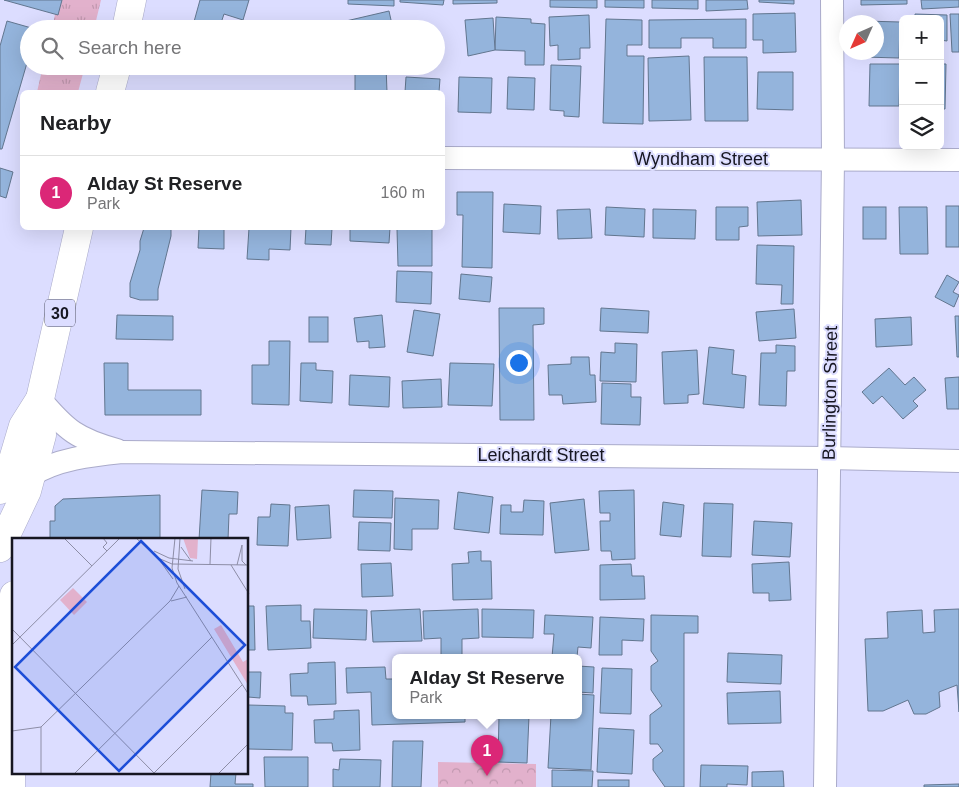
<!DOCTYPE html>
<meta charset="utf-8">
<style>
body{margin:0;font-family:Arial,sans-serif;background:#f2f2f2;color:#202124}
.controls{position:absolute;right:15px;top:15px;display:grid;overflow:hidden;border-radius:8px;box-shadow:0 5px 20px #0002}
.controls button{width:45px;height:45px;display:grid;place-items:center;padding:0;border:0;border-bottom:1px solid #e0e0e0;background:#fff;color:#202124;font:25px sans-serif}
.compass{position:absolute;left:839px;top:15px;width:45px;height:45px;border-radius:50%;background:#fff;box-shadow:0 5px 20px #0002;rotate:225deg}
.you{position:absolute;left:518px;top:362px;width:18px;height:18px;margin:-12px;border:4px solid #fff;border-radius:50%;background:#1a73e8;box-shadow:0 0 0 8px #1a73e833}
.badge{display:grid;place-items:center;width:32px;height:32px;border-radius:50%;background:#db2777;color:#fff;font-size:16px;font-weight:700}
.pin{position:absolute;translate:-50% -41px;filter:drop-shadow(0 1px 2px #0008)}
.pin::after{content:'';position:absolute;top:26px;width:18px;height:15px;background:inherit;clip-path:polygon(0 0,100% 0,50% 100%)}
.popup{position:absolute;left:392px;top:654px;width:190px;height:65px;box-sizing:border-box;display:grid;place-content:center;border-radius:8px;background:#fff;filter:drop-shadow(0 1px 4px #0005);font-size:16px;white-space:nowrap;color:#757577}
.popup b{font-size:19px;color:#202124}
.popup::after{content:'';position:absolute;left:50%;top:100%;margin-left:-10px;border:10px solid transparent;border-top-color:#fff}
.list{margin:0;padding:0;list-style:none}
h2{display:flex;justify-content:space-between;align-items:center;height:65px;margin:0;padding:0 20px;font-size:21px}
h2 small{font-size:16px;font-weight:400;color:#757577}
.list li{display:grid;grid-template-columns:32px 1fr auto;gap:15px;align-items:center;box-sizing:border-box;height:75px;padding:0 20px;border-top:1px solid #e0e0e0}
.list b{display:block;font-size:19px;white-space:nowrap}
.list p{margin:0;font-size:16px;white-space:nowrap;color:#757577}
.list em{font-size:16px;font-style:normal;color:#757577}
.icon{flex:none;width:28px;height:28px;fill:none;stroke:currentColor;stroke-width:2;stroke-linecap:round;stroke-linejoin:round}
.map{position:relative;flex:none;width:959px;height:787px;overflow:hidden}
.search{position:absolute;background:#fff;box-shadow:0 5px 20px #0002;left:20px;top:20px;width:425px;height:55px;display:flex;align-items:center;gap:12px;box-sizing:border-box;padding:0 18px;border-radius:28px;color:#757577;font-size:19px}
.panel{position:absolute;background:#fff;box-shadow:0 5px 20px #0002;left:20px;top:90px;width:425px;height:140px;border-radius:8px}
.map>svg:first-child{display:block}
.grass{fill:url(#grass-tufts)}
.park{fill:url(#park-crowns)}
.building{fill:#94b4dc;stroke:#62768f}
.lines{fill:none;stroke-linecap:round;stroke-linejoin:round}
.minor-casing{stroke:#aaabca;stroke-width:24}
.major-casing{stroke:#aaabca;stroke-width:29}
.highway-casing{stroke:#aaabca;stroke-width:29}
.minor{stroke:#fff;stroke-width:22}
.major{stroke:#fff;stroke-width:28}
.highway{stroke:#fff;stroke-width:28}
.labels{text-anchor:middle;stroke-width:4;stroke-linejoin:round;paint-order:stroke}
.shield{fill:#dcddff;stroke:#515264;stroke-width:1}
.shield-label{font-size:16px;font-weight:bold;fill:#161621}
.street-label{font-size:18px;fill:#161621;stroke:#dcddff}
.inset-road{fill:none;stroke:#8d8da6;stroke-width:1}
.view{fill:#1d4ed8;fill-opacity:0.15;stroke:#1d4ed8;stroke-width:2.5}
.inset-edge{fill:none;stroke:#161621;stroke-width:2.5}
</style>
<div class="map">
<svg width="959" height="787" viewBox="0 0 959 787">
<defs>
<pattern id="grass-tufts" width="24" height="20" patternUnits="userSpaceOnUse" patternTransform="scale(1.25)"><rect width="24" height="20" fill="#e2b1cc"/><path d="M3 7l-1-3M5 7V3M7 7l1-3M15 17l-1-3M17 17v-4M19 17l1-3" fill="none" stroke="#c198af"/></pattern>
<pattern id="park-crowns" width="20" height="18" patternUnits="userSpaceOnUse" patternTransform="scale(1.25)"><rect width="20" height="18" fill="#e2b1cc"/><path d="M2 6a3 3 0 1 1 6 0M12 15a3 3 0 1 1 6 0" fill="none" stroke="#c198af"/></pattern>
</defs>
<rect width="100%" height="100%" fill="#dcddff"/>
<g class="grass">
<path d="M58 0H101L94 29H52Z"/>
<path d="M43 66H85L78 92H37Z"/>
</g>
<path class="park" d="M438 762 536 764V787H438Z"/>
<g class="building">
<path d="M4 0H62L58 15Z"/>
<path d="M200 0H249L243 20 224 14 219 29H192Z"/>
<path d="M348 0H394V6L348 4Z"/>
<path d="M400 0H444L443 5 400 2Z"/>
<path d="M453 0H497V3L453 4Z"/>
<path d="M550 0H597V8L550 7Z"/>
<path d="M605 0H644V8L605 7Z"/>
<path d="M652 0H698V9L652 8Z"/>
<path d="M706 0H747L748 9 706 11Z"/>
<path d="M759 0H794V4L759 2Z"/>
<path d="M861 0H907V4L861 5Z"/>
<path d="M921 0H959V7L922 9Z"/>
<path d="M389 11 393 29H348L346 21Z"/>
<path d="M795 13 796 52 763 53V40H753V14Z"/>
<path d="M915 14 947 15V41L940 40V19H915Z"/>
<path d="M950 14H959V52H952Z"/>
<path d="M589 15 590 48H580V59L558 60V45L550 46 549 17Z"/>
<path d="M496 17 531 19V23L545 24 544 65H525V51L495 50Z"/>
<path d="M493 18 495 50 468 56 465 20Z"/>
<path d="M606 19 642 20V45H627V56H644L643 124 603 123Z"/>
<path d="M746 19V48H713V38H681V48H649V20Z"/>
<path d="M7 21 35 29H29V56L2 149H0V46Z"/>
<path d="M864 21 900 22 899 58 863 57V52H876V22Z"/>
<path d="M689 56 691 120 649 121 648 58Z"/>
<path d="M704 57H747L748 121H705Z"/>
<path d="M870 64H900L899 106H869Z"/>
<path d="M940 64H946L945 109H940Z"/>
<path d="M551 65 581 66 579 117 564 116V111L550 110Z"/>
<path d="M386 66 387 92H355V67Z"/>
<path d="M758 72H793V110L757 109Z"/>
<path d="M406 77 440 79 439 92H405Z"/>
<path d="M459 77 492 78 491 113 458 112Z"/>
<path d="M508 77 535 78 534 110 507 109Z"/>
<path d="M0 168 13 172 6 198 0 196Z"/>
<path d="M457 192H493L492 268 462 267 463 215H457Z"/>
<path d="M801 200 802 235 758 236 757 202Z"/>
<path d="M504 204 541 206 540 234 503 232Z"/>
<rect x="946" y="206" width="13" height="41"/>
<path d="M606 207 645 209 644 237 605 235Z"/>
<path d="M716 207H748V226L739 227V240H716Z"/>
<rect x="863" y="207" width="23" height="32"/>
<path d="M899 207H927L928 254H900Z"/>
<path d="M590 209 592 238 558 239 557 210Z"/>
<path d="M653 209 696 210 695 239 653 238Z"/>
<path d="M144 228H171V236L158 289V300H140L130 297V283L140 250V241Z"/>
<path d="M199 228H224V249L198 248Z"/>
<path d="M249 228H291L290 250 269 249V260L247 259Z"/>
<path d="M306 228H332L331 245 305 244Z"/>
<path d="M350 228H390L389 243 350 241Z"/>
<path d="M397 229H432V266H398Z"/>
<path d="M757 245 794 246 793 304H781L782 285 756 284Z"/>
<path d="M397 271 432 272 431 304 396 302Z"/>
<path d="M461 274 492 277 490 302 459 299Z"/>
<path d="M947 275 959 282 953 292 959 295 954 307 935 297Z"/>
<path d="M499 308H544V324L533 325 534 420H500Z"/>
<path d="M601 308 649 311 648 333 600 331Z"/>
<path d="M794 309 796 338 759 341 756 312Z"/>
<path d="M414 310 440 314 433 356 407 352Z"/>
<path d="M117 315 173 316V340L116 339Z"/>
<path d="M382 315 385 347 369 348V341L357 342 354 318Z"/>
<path d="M955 316H959V357H957Z"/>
<rect x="309" y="317" width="19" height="25"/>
<path d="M911 317 912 345 876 347 875 319Z"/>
<path d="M269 341H290L289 405 252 404V365H269Z"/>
<path d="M615 343 637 344 636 382 600 381 601 352 615 353Z"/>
<path d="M776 345 795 346V371H787L786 406 759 405 761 353H776Z"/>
<path d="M709 347 734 350 732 374 746 376 744 408 703 404Z"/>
<path d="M697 350 699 394 688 395V403L664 404 662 352Z"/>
<path d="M571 357H589L590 375H595L596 402 563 404 562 395H549L548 365 571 364Z"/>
<path d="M104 363H128V390H201V415H105Z"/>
<path d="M301 363H316V370L333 371 332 403 300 401Z"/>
<path d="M450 363 494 364 492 406 448 405Z"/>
<path d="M889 368 905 385 914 377 926 390 913 401 918 406 903 419 882 396 873 404 862 392Z"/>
<path d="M350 375 390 377 389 407 349 405Z"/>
<path d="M959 377V409H947L945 378Z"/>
<path d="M441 379 442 407 403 408 402 381Z"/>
<path d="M602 383 631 384V397H641L640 425 601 424Z"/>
<path d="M202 490 238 492 237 514H229L228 540H199Z"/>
<path d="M354 490 393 491 392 518 353 517Z"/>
<path d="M634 490 635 559 612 560 611 551H601L600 521H610V513H600L599 491Z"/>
<path d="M458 492 493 497 489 533 454 529Z"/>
<path d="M160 495V540H50V521H55V506L63 499Z"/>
<path d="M395 498 439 500 438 529H412V550L394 549Z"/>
<path d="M584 499 589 550 555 553 550 503Z"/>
<path d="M524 500 544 501 543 535 500 534 501 505H511V512H523Z"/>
<path d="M663 502 684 505 681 537 660 535Z"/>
<path d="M704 503 733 504 731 557 702 556Z"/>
<path d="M271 504 290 505 288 546 257 545 258 517H270Z"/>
<path d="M329 505 331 538 297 540 295 507Z"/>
<path d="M754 521 792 523 790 557 752 555Z"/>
<path d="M359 522 391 523 390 551 358 550Z"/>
<path d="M481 551V561H491L492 599 453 600 452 564 469 563 468 552Z"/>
<path d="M789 562 791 600 769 601V593H753L752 564Z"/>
<path d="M391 563 393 596 362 597 361 564Z"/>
<path d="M631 564 632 576H644L645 599 600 600V565Z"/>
<path d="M301 605V621H310L311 648 268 650 266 606Z"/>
<path d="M248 606H254L255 650H248Z"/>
<path d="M314 609 367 610 366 640 313 638Z"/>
<path d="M420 609 422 641 373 642 371 611Z"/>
<path d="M478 609 479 638 462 639V657H441V638L424 639 423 611Z"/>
<path d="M482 609 534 610 533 638 482 637Z"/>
<path d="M959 609V712L957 685 939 692 940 707 926 714H914L908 700 883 711H868L865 639 888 638 887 612 922 610 923 633 935 632 934 610Z"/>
<path d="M545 615 593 617 591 648 578 647 577 657H552L554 634H544Z"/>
<path d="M651 615 698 616V633H684V787H665L653 770V759L663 751 658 744H650V715L662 706 651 690V666L658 661 651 651Z"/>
<path d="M600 617 644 619 643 641 622 640V655H599Z"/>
<path d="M728 653 782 655 781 684 727 682Z"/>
<path d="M335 662 336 704 308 705 307 696H291L290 674 308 673V663Z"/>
<path d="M578 666 594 667 593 693 578 692Z"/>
<path d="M385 667 386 679H396V715H465V722L372 725 371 692 347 693 346 668Z"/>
<path d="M602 668 632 669 631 714 600 713Z"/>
<path d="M248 672H261L260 698 248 697Z"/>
<path d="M780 691 781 723 728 724 727 693Z"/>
<path d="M578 694 594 695 591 770 548 768 551 715H578Z"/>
<path d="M248 705 285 706V713H293L292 750 248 749Z"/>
<path d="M359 710 360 750 333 751 332 743H315L314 720 334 719V711Z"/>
<path d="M499 715 529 716 527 763 498 762Z"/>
<path d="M599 728 634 730 632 774 597 772Z"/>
<path d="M393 741H423L421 787H392Z"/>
<path d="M264 757H308V787H265Z"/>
<path d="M340 759 381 760 380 787H333V769L339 770Z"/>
<path d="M701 765 748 766 747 785 727 784V787H700Z"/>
<path d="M552 770 593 771 592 787H552Z"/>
<path d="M783 771 784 787H752V772Z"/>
<path d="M211 773H236L235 784H253V787H210Z"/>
<rect x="598" y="780" width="31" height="7"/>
<path d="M959 784V787H924V785Z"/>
</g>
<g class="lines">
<defs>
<g id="minor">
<path d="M442 158 959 160"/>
<path d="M40 399C66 430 77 439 117 450"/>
<path d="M30 476C56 459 92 455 122 452L828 458 959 461"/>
<path d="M825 787 833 159 832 0"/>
</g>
<path id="major" d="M0 650 11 756V787"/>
<g id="highway">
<path d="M126 29 132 0"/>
<path d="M110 92 117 66"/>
<path d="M0 490 12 463 23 426 40 399"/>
<path d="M0 548 27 491 42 435 40 399 79 228"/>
<path d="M2 657 14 595"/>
</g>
</defs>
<use href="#minor" class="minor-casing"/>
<use href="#major" class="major-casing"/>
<use href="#highway" class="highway-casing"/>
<use href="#minor" class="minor"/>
<use href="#major" class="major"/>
<use href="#highway" class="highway"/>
</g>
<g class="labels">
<rect class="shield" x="45" y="299.5" width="30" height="27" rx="4"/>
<g class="shield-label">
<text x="60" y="319">30</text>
</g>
<g class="street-label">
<text x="701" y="165">Wyndham Street</text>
<text transform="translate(830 393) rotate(-89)" y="6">Burlington Street</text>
<text x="541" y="461">Leichardt Street</text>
</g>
</g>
<g transform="translate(12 538)">
<rect width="236" height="236" fill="#dcddff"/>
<path d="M171 0H186L185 21 178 20ZM209 87 231 124 236 121V147L202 91Z" fill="#e2b1cc"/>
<path d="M61 50 75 64 62 77 48 62Z" fill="#e2b1cc"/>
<path class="inset-road" d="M52 0 80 28M91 0 95 5 91 9 95 13M124 0 146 20 160 26 237 27M163 0 160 30 165 45 237 157M168 0 166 31 173 51M169 9 179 23M142 13 157 20 181 23M146 20 161 41M198 26 199 0M219 27 237 56M225 27 230 7V23L234 27M159 63 175 59M0 91 142 235M0 107 108 0M0 193 29 189 158 63 167 48M29 236V189M62 236 200 99M141 236 230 147M206 236 237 205"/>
<path class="view" d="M129 3 233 107 107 233 3 129Z"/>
<rect width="236" height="236" class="inset-edge"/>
</g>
</svg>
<div class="controls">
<button>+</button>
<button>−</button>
<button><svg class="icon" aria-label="layers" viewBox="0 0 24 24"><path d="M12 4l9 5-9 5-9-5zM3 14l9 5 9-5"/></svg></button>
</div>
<svg class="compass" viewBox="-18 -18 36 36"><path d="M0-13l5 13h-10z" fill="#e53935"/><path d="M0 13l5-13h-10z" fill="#757577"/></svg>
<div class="you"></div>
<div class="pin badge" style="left:487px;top:776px">1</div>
<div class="popup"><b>Alday St Reserve</b>Park</div>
<div class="search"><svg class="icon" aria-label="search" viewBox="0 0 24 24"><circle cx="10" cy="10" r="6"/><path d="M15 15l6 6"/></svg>Search here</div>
<section class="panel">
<h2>Nearby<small></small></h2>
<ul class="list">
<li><span class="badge">1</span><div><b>Alday St Reserve</b><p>Park</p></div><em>160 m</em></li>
</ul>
</section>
</div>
